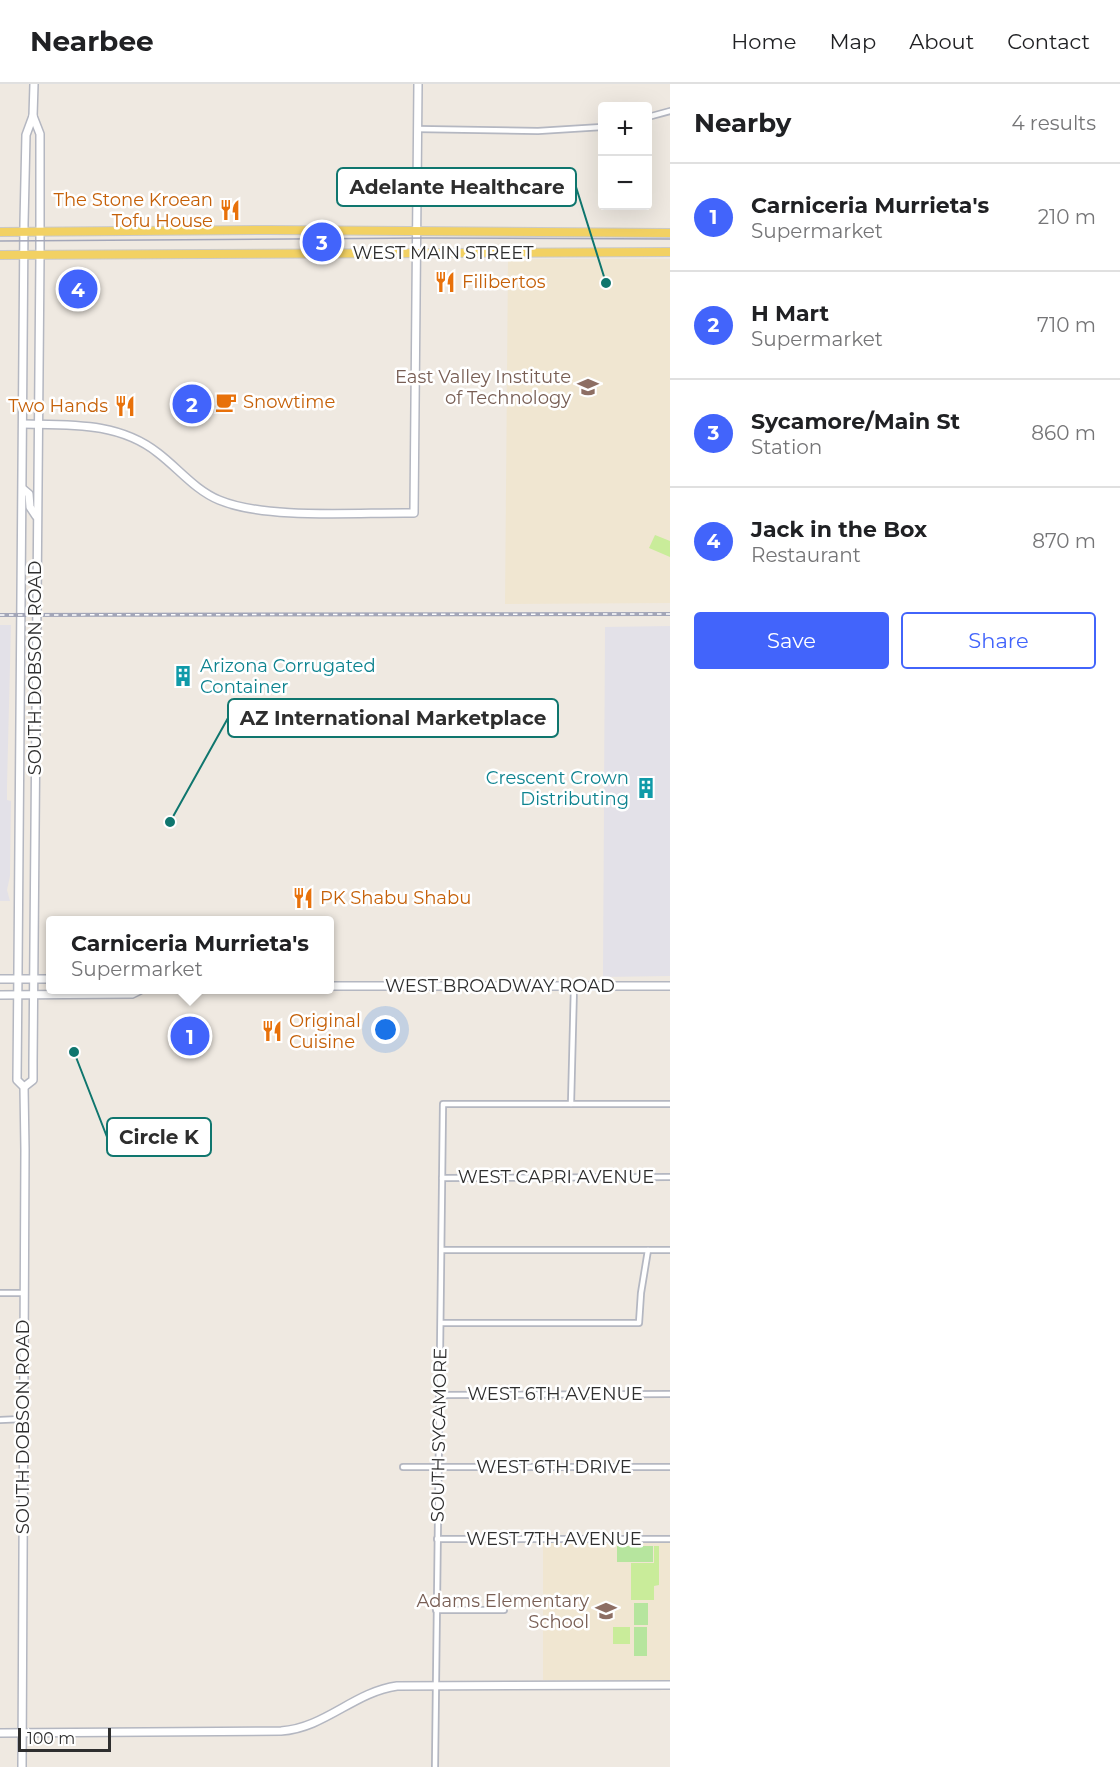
<!DOCTYPE html>
<meta charset="utf-8">
<style>
body{margin:0;font-family:Montserrat,sans-serif;background:#f2f2f2;color:#202124}
.controls{position:absolute;right:18px;top:18px;display:grid;overflow:hidden;border-radius:6px;box-shadow:0 6px 24px #0002}
.controls button{width:54px;height:54px;display:grid;place-items:center;padding:0;border:0;border-bottom:2px solid #e0e0e0;background:#fff;color:#202124;font:30px sans-serif}
.scale{position:absolute;left:18px;bottom:15px;width:93px;box-sizing:border-box;padding-left:6px;border:3px solid #2e2e2e;border-top:0;font-size:16px;line-height:21px;white-space:nowrap;color:#2e2e2e;-webkit-text-stroke:4px #fff;paint-order:stroke}
.you{position:absolute;left:386px;top:946px;width:21px;height:21px;margin:-15px;border:4px solid #fff;border-radius:50%;background:#1a73e8;box-shadow:0 0 0 9px #1a73e833}
.badge{display:grid;place-items:center;width:39px;height:39px;border-radius:50%;background:#4264fb;color:#fff;font-size:20px;font-weight:700}
.pin{position:absolute;translate:-50% -50%;border:3px solid #fff;box-shadow:0 2px 6px #0006}
.popup{position:absolute;left:46px;top:832px;width:288px;height:78px;box-sizing:border-box;display:grid;place-content:center;border-radius:6px;background:#fff;filter:drop-shadow(0 2px 4px #0005);font-size:20px;white-space:nowrap;color:#757577}
.popup b{font-size:22px;color:#202124}
.popup::after{content:'';position:absolute;left:50%;top:100%;margin-left:-12px;border:12px solid transparent;border-top-color:#fff}
.list{margin:0;padding:0;list-style:none}
h2{display:flex;justify-content:space-between;align-items:center;height:78px;margin:0;padding:0 24px;font-size:26px}
h2 small{font-size:20px;font-weight:400;color:#757577}
.list li{display:grid;grid-template-columns:39px 1fr auto;gap:18px;align-items:center;box-sizing:border-box;height:108px;padding:0 24px;border-top:2px solid #e0e0e0}
.list b{display:block;font-size:22px;white-space:nowrap}
.list p{margin:0;font-size:20px;white-space:nowrap;color:#757577}
.list em{font-size:20px;font-style:normal;color:#757577}
.actions{display:flex;gap:12px;padding:18px 24px}
.actions a{flex:1;padding:14px 0;border:2px solid #4264fb;border-radius:6px;text-align:center;font-size:21px;color:#4264fb}
.actions .main{background:#4264fb;color:#fff}
.map{position:relative;flex:none;width:670px;height:1683px;overflow:hidden}
header{display:flex;align-items:center;gap:36px;box-sizing:border-box;height:84px;padding:0 30px;background:#fff;border-bottom:2px solid #e0e0e0}
header strong{font-size:28px}
nav{display:flex;gap:33px;margin-inline-start:auto;font-size:21px}
main{display:flex}
aside{flex:1;background:#fff}
.map>svg:first-child{display:block}
.industrial{fill:#e3e1e8}
.education{fill:#f0e6d1}
.green{fill:#b6e59e}
.pitch{fill:#c9ec9a}
.lines{fill:none;stroke-linecap:round;stroke-linejoin:round}
.street-casing{stroke:#b4b7c1;stroke-width:8}
.secondary-casing{stroke:#b4b7c1;stroke-width:10}
.primary-casing{stroke:#c9c9c9;stroke-width:10}
.street{stroke:#fff;stroke-width:4.5}
.secondary{stroke:#fff;stroke-width:7}
.primary{stroke:#f2d163;stroke-width:8}
.tram{stroke:#a3a6b8;stroke-width:1.5}
.rail-casing{stroke:#a3a6b8;stroke-width:4}
.rail{stroke:#fff;stroke-width:1.5;stroke-dasharray:4.5;stroke-linecap:butt}
.labels{text-anchor:middle;stroke-width:5;stroke-linejoin:round;paint-order:stroke}
.food-label{font-size:18px;fill:#c56008;stroke:#fff;text-anchor:start}
.street-label{font-size:18px;fill:#2e2e2e;stroke:#fff}
.education-label{font-size:18px;fill:#785e54;stroke:#fff;text-anchor:end}
.culture-label{font-size:18px;fill:#0d838f;stroke:#fff;text-anchor:start}
.leader{fill:none;stroke:#0f766e;stroke-width:2}
.callout-dot{fill:#0f766e;stroke:#fff;stroke-width:2}
.callout{fill:#fff;stroke:#0f766e;stroke-width:2}
.callout-label{font-size:20px;text-anchor:middle;font-weight:bold;fill:#2e2e2e}
</style>
<header>
<strong>Nearbee</strong>
<nav><a>Home</a><a>Map</a><a>About</a><a>Contact</a></nav>
</header>
<main>
<div class="map">
<svg width="670" height="1683" viewBox="0 0 670 1683">
<rect width="100%" height="100%" fill="#efe9e1"/>
<g class="industrial">
<path d="M0 541H11L7 702V716L11 717 10 792 7 806 10 817H0Z"/>
<path d="M670 542V892L603 893 605 543Z"/>
</g>
<g class="education">
<path d="M546 175H670V519L505 520 508 176Z"/>
<rect x="543" y="1459" width="127" height="137"/>
</g>
<g class="green">
<rect x="617" y="1462" width="36" height="16"/>
<rect x="634" y="1519" width="14" height="22"/>
<rect x="634" y="1543" width="13" height="29"/>
</g>
<g class="pitch">
<path d="M655 451 670 457V473L649 464Z"/>
<path d="M654 1462H659V1501L654 1502V1516H631V1479H654Z"/>
<rect x="613" y="1543" width="17" height="17"/>
</g>
<g class="lines">
<defs>
<g id="street">
<path d="M648 33 670 27"/>
<path d="M417 45 538 47 602 43"/>
<path d="M571 1020 574 902"/>
<path d="M442 1094 670 1093"/>
<path d="M442 1166H670"/>
<path d="M0 1209H24"/>
<path d="M441 1239H639L641 1209 648 1166"/>
<path d="M439 1311 670 1310"/>
<path d="M0 1336 22 1335"/>
<path d="M403 1383H670"/>
<path d="M437 1455H670"/>
<path d="M436 1526H504"/>
<path d="M435 1683 443 1020H670"/>
</g>
<g id="secondary">
<path d="M23 340C71 341 119 338 158 369 179 385 195 406 219 416 267 436 360 428 414 429L418 0"/>
<path d="M23 405 29 410 30 423 36 432"/>
<path d="M0 895H51"/>
<path d="M330 902H670"/>
<path d="M0 911 132 910 140 906"/>
<path d="M24 1003 33 996V978L40 171V50L33 32"/>
<path d="M0 1649 281 1647C325 1644 354 1608 397 1602L670 1601"/>
<path d="M22 1683 25 1066 24 1003 17 996 18 885 24 139 26 51 33 32 34 0"/>
</g>
<g id="primary">
<path d="M0 148 270 146 670 149"/>
<path d="M0 171 670 168"/>
</g>
</defs>
<use href="#street" class="street-casing"/>
<use href="#secondary" class="secondary-casing"/>
<use href="#primary" class="primary-casing"/>
<use href="#street" class="street"/>
<use href="#secondary" class="secondary"/>
<use href="#primary" class="primary"/>
<path class="tram" d="M0 157 426 154 670 155"/>
<defs>
<path id="rail" d="M0 531 670 530"/>
</defs>
<use href="#rail" class="rail-casing"/>
<use href="#rail" class="rail"/>
</g>
<defs>
<symbol id="restaurant-bare" viewBox="-9 -9 18 18"><path d="M-5-6h1v4h1v-4h1v4h1v-4h1v5L-1.5 .5V6h-2V.5L-5-1ZM5-6V6H3V1.5H1.5Q1.5-4 5-6Z" fill="#e8710a" stroke="#fff" stroke-width="2.5" paint-order="stroke"/></symbol>
<symbol id="school-bare" viewBox="-9 -9 18 18"><path d="M0-5L7-2L0 1L-7-2ZM-4 1L0 2.5L4 1V4Q0 6-4 4Z" fill="#8d6e63" stroke="#fff" stroke-width="2.5" paint-order="stroke"/></symbol>
<symbol id="cafe-bare" viewBox="-9 -9 18 18"><path d="M-5.5-4.5H6V0H3Q3 3.5 0 3.5H-2.5Q-5.5 3.5-5.5 0ZM3-3.2v2h1.7v-2ZM-6 4.5H4V6H-6Z" fill="#e8710a" stroke="#fff" stroke-width="2.5" paint-order="stroke"/></symbol>
<symbol id="building-bare" viewBox="-9 -9 18 18"><path d="M-4-6H4V6H1V3H-1V6H-4ZM-2.5-4.3h1.7v1.8h-1.7ZM.8-4.3h1.7v1.8H.8ZM-2.5-1h1.7V.8h-1.7ZM.8-1h1.7V.8H.8Z" fill="#0f9aa8" stroke="#fff" stroke-width="2.5" paint-order="stroke"/></symbol>
</defs>
<g fill-rule="evenodd">
<use href="#restaurant-bare" x="215" y="111" width="30" height="30"/>
<use href="#restaurant-bare" x="430" y="183" width="30" height="30"/>
<use href="#school-bare" x="573" y="288" width="30" height="30"/>
<use href="#cafe-bare" x="211" y="303" width="30" height="30"/>
<use href="#restaurant-bare" x="110" y="307" width="30" height="30"/>
<use href="#building-bare" x="168" y="577" width="30" height="30"/>
<use href="#building-bare" x="631" y="689" width="30" height="30"/>
<use href="#restaurant-bare" x="288" y="799" width="30" height="30"/>
<use href="#restaurant-bare" x="257" y="932" width="30" height="30"/>
<use href="#school-bare" x="591" y="1512" width="30" height="30"/>
</g>
<g class="labels">
<g class="food-label">
<text x="213" y="122" text-anchor="end">The Stone Kroean<tspan x="213" dy="21">Tofu House</tspan></text>
<text x="462" y="204">Filibertos</text>
<text x="243" y="324">Snowtime</text>
<text x="108" y="328" text-anchor="end">Two Hands</text>
<text x="320" y="820">PK Shabu Shabu</text>
<text x="289" y="943">Original<tspan x="289" dy="21">Cuisine</tspan></text>
</g>
<g class="street-label">
<text x="443" y="175">WEST MAIN STREET</text>
<text transform="translate(35 584) rotate(-90)" y="6">SOUTH DOBSON ROAD</text>
<text x="500" y="908">WEST BROADWAY ROAD</text>
<text x="556" y="1099">WEST CAPRI AVENUE</text>
<text x="555" y="1316">WEST 6TH AVENUE</text>
<text transform="translate(23 1343) rotate(-90)" y="6">SOUTH DOBSON ROAD</text>
<text transform="translate(439 1351) rotate(-89)" y="6">SOUTH SYCAMORE</text>
<text x="554" y="1389">WEST 6TH DRIVE</text>
<text x="554" y="1461">WEST 7TH AVENUE</text>
</g>
<g class="education-label">
<text x="571" y="299">East Valley Institute<tspan x="571" dy="21">of Technology</tspan></text>
<text x="589" y="1523">Adams Elementary<tspan x="589" dy="21">School</tspan></text>
</g>
<g class="culture-label">
<text x="200" y="588">Arizona Corrugated<tspan x="200" dy="21">Container</tspan></text>
<text x="629" y="700" text-anchor="end">Crescent Crown<tspan x="629" dy="21">Distributing</tspan></text>
</g>
</g>
<path class="leader" d="M606 199L576 103M170 738L228 634M74 968L107 1053"/>
<g class="callout-dot">
<circle cx="606" cy="199" r="6"/>
<circle cx="170" cy="738" r="6"/>
<circle cx="74" cy="968" r="6"/>
</g>
<g class="callout">
<rect x="337" y="84" width="239" height="38" rx="6"/>
<rect x="228" y="615" width="330" height="38" rx="6"/>
<rect x="107" y="1034" width="104" height="38" rx="6"/>
</g>
<g class="callout-label">
<text x="457" y="110">Adelante Healthcare</text>
<text x="393" y="641">AZ International Marketplace</text>
<text x="159" y="1060">Circle K</text>
</g>
</svg>
<div class="controls">
<button>+</button>
<button>−</button>
</div>
<div class="scale">100 m</div>
<div class="you"></div>
<div class="pin badge" style="left:190px;top:952px">1</div>
<div class="popup"><b>Carniceria Murrieta's</b>Supermarket</div>
<div class="pin badge" style="left:192px;top:320px">2</div>
<div class="pin badge" style="left:322px;top:158px">3</div>
<div class="pin badge" style="left:78px;top:205px">4</div>
</div>
<aside>
<h2>Nearby<small>4 results</small></h2>
<ul class="list">
<li><span class="badge">1</span><div><b>Carniceria Murrieta's</b><p>Supermarket</p></div><em>210 m</em></li>
<li><span class="badge">2</span><div><b>H Mart</b><p>Supermarket</p></div><em>710 m</em></li>
<li><span class="badge">3</span><div><b>Sycamore/Main St</b><p>Station</p></div><em>860 m</em></li>
<li><span class="badge">4</span><div><b>Jack in the Box</b><p>Restaurant</p></div><em>870 m</em></li>
</ul>
<div class="actions"><a class="main">Save</a><a>Share</a></div>
</aside>
</main>
